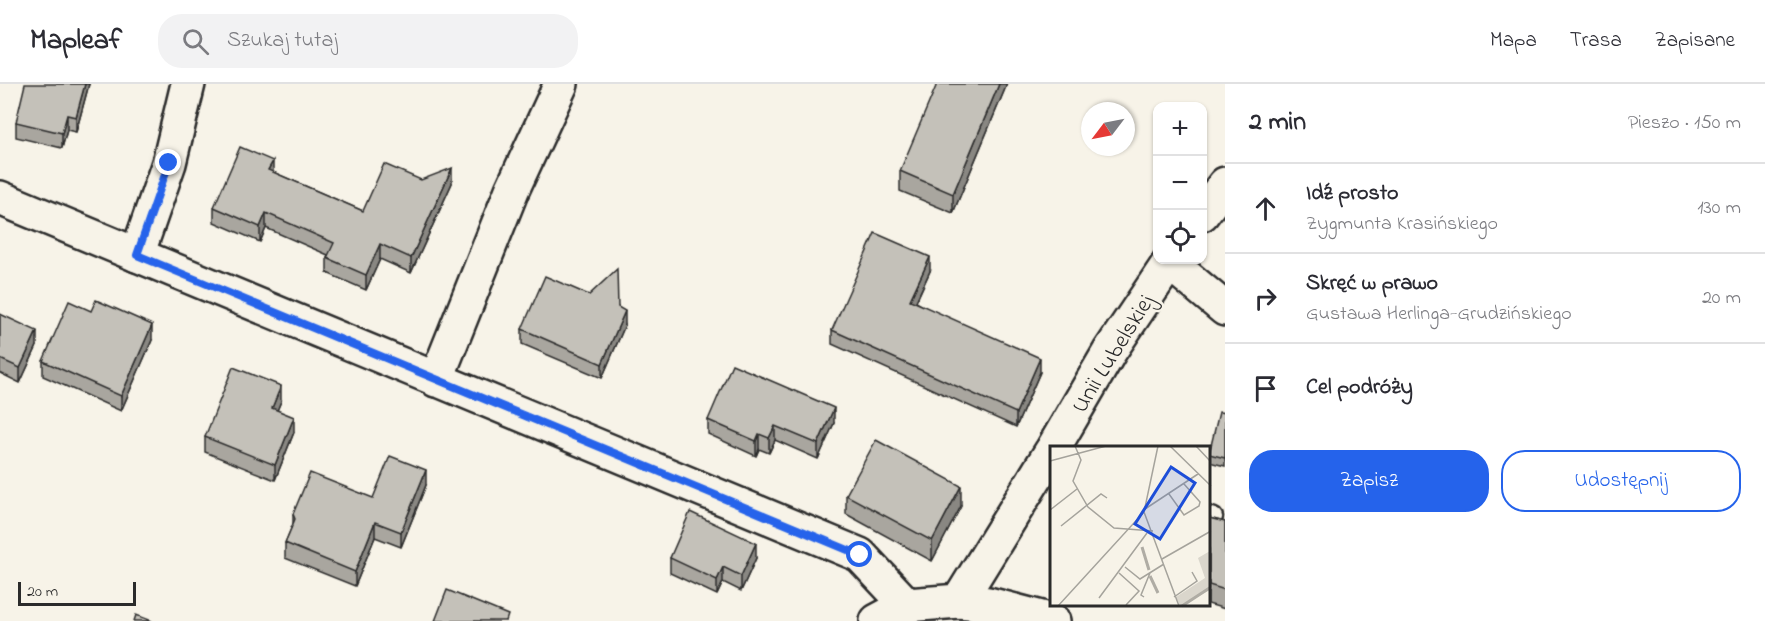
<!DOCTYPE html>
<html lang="pl">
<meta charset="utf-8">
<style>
body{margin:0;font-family:"Indie Flower",sans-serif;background:#f2f2f3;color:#2b2b33}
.controls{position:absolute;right:18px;top:18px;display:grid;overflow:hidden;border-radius:12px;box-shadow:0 2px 4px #0004}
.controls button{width:54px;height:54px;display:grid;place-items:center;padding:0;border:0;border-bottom:2px solid #e1e1e2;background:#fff;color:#2b2b33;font:30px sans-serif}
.compass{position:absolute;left:1081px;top:18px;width:54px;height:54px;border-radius:50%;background:#fff;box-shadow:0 2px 4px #0004;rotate:238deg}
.scale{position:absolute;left:18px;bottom:15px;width:118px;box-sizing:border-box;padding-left:6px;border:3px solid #2b2b2b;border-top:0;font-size:16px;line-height:21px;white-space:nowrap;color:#2b2b2b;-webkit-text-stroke:4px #f7f3e8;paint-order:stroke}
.stop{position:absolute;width:18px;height:18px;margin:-14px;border:4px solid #2563eb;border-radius:50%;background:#fff}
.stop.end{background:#2563eb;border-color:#fff;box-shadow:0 2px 6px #0008}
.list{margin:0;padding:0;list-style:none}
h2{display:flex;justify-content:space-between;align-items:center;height:78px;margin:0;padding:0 24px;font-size:26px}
h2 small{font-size:20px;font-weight:400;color:#7c7c81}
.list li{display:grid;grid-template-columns:39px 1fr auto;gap:18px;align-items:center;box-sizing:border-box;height:90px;padding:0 24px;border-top:2px solid #e1e1e2}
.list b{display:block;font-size:22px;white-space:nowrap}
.list p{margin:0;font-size:20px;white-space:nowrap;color:#7c7c81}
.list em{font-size:20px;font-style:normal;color:#7c7c81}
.actions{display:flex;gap:12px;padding:18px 24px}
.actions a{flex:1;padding:14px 0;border:2px solid #2563eb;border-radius:24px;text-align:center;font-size:21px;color:#2563eb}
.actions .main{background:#2563eb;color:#fff}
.icon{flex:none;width:33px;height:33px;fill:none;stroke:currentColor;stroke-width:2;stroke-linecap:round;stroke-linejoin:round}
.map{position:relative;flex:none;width:1225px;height:537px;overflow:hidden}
header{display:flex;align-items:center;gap:36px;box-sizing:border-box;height:84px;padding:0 30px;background:#fff;border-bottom:2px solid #e1e1e2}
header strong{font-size:28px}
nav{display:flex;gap:33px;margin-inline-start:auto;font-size:21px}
.search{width:420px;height:54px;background:#f2f2f3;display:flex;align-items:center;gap:15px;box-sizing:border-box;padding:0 21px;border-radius:24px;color:#7c7c81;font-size:22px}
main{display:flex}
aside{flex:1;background:#fff}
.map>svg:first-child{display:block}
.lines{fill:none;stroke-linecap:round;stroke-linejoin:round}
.lane-casing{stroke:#2b2b2b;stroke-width:21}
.street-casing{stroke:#2b2b2b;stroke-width:38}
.lane{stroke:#f7f3e8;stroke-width:16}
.street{stroke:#f7f3e8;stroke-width:33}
.wall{fill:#a9a69f;stroke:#2b2b2b;stroke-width:1.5}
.shaded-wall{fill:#898782;stroke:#2b2b2b;stroke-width:1.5}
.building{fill:#c4c1b9;stroke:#2b2b2b;stroke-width:1.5}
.route{stroke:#2563eb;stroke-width:8}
.labels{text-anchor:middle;stroke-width:5;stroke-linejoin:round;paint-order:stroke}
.street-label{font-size:24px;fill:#2b2b2b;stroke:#f7f3e8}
.inset-river{fill:none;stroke:#afaca4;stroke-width:3}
.inset-road{fill:none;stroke:#a5a39c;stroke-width:1.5}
.view{fill:#1d4ed8;fill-opacity:0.15;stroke:#1d4ed8;stroke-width:3}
.inset-edge{fill:none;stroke:#2b2b2b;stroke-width:3}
</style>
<header>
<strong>Mapleaf</strong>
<div class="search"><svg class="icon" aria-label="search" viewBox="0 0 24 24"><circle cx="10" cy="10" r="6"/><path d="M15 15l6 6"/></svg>Szukaj tutaj</div>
<nav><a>Mapa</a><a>Trasa</a><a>Zapisane</a></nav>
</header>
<main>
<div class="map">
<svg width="1225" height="537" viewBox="0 0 1225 537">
<rect width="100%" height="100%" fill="#f7f3e8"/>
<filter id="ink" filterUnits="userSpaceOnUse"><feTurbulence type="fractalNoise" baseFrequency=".0167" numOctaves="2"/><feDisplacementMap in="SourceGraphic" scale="12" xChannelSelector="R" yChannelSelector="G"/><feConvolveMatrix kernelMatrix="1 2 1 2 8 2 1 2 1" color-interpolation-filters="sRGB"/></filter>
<g filter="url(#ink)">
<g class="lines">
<defs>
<path id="lane" d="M1208 431 1214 433"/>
<g id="street">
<path d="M0 114 860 471 907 521"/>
<path d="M1202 130 1225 100"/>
<path d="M137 171 169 79 188 0"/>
<path d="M1169 178 1225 225"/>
<path d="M436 296 512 106 561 0"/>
<path d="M1054 363 1110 267 1171 176"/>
<path d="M959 517 1051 368"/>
<path d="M877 537 907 521 959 517 988 520 1053 537"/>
</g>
</defs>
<use href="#lane" class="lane-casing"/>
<use href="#street" class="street-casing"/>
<use href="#lane" class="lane"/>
<use href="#street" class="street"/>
</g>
<g class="wall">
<path d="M89 0 76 48 67 46 62 64 16 53V38Z"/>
<path d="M1007 0 953 129 900 107V87Z"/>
<path d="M273 88 363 127 421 96 452 99 411 189 380 175 366 206 327 189V174L328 171 266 144 260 158 214 138V123Z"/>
<path d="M930 187 916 218 1040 288 1016 343 832 260V246Z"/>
<path d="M589 211 618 223 625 241 602 294 522 260V245Z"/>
<path d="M0 230 37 262 20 299 0 289Z"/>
<path d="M152 256 121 327 43 292V277Z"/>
<path d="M281 317 277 326 294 348 275 396 205 368V353Z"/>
<path d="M1225 329V382L1209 378V368Z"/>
<path d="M708 336 834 339 818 375 775 356 769 369 759 365 756 372 708 350Z"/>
<path d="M426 401 401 463 375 453 355 502 285 474V459L293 440V430L373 414Z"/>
<path d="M846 411 961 422 932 477 846 430Z"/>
<path d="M1209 434 1225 438V525L1208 520Z"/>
<path d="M670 474H756L741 507 723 498 717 511 670 489Z"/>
</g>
<g class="shaded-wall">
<path d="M85 0H89L76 48V33Z"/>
<path d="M999 0H1007L953 129V110Z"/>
<path d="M67 31V46L62 64V49Z"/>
<path d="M273 77V92L268 86Z"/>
<path d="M452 84V99L411 189V174Z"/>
<path d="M266 129V144L260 158V143Z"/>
<path d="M380 160V175L366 206V191Z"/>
<path d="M930 173V187L910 230V216Z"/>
<path d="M625 227V241L602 294V280Z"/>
<path d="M152 241V256L121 327V312Z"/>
<path d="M37 247V262L20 299V284Z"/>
<path d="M1040 274V288L1016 343V329Z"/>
<path d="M281 302V317L272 339V324Z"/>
<path d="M834 324V339L818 375V360Z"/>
<path d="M294 333V348L275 396V381Z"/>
<path d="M775 342V356L769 369V354Z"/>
<path d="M759 350V365L756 372V357Z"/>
<path d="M426 386V401L401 463V448Z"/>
<path d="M961 402V422L932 477V457Z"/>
<path d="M375 438V453L355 502V488Z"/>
<path d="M756 459V474L741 507V492Z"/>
<path d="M723 483V498L717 511V496Z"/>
</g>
<g class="building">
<path d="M25 0H85L76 33 67 31 62 49 16 38Z"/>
<path d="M937 0H999L953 110 900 87Z"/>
<path d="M240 63 273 77 268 86 363 127 384 80 421 96 452 84 411 174 380 160 366 191 327 174 334 159 266 129 260 143 214 123Z"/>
<path d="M875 149 930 173 910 216 1040 274 1016 329 832 246Z"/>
<path d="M617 185 618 223 625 227 602 280 522 245 545 192 589 211Z"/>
<path d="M96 216 152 241 121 312 43 277 69 217 91 227Z"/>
<path d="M0 230 37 247 20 284 0 275Z"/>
<path d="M732 280 834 324 818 360 775 342 769 354 759 350 756 357 708 336Z"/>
<path d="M233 283 281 302 272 324 294 333 275 381 205 353Z"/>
<path d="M1219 328 1225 329V374L1209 370Z"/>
<path d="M876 356 961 402 932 457 846 411Z"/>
<path d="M390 372 426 386 401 448 375 438 355 488 285 459 295 435 293 430 310 389 373 414Z"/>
<path d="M690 428 756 459 741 492 723 483 717 496 670 474Z"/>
<path d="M1209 434 1225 438V506L1209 501Z"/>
<path d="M447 506 508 531 506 537H435Z"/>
<path d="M136 531 152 537H134Z"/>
</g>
</g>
<g class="lines" filter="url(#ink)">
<path class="route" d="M169 79 137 171 860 471"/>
</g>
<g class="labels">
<g class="street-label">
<text transform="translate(1112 269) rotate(-58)" y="8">Unii Lubelskiej</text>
</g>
</g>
<g transform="translate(1050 362)">
<rect width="160" height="160" fill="#f7f3e8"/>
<path d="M160 105V144L130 160 126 151 155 132 148 112Z" fill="#dad6cc"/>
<path class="inset-river" d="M92 101 99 124M100 130 108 147M132 160 161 141"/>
<path class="inset-road" d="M25 0 31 14 23 35 38 61 64 82 103 85M120 0 161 40M146 0 161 16M0 15 56 0M119 48 134 69 149 60 150 56 134 38M95 63 148 28M0 64 27 43M94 66 129 160M11 80 51 48 57 52M112 113 161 85M75 121 90 133 114 118M69 127 89 145 76 159M94 151 91 149 100 127M124 151 147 135 142 126M49 152 97 87M8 160 94 66 108 0"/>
<path class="view" d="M121 21 145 37 110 93 85 78Z"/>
<rect width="160" height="160" class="inset-edge"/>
</g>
</svg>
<div class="controls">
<button>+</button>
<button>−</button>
<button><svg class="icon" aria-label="locate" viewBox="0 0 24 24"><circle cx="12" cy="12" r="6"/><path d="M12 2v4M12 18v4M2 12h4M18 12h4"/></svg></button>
</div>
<svg class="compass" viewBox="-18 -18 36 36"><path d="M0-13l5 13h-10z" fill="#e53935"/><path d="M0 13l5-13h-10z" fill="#7c7c81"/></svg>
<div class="scale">20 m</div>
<div class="stop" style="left:860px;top:471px"></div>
<div class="stop end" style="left:169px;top:79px"></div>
</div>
<aside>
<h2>2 min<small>Pieszo · 150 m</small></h2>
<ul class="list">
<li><svg class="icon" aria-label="ahead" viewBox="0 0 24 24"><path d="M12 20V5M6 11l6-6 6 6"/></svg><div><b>Idź prosto</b><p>Zygmunta Krasińskiego</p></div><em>130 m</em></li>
<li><svg class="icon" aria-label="right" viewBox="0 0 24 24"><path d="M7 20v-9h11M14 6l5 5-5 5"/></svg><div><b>Skręć w prawo</b><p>Gustawa Herlinga-Grudzińskiego</p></div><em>20 m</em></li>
<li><svg class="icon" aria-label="arrive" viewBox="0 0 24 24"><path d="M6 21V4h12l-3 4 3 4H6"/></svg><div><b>Cel podróży</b></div></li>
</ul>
<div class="actions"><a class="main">Zapisz</a><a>Udostępnij</a></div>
</aside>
</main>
